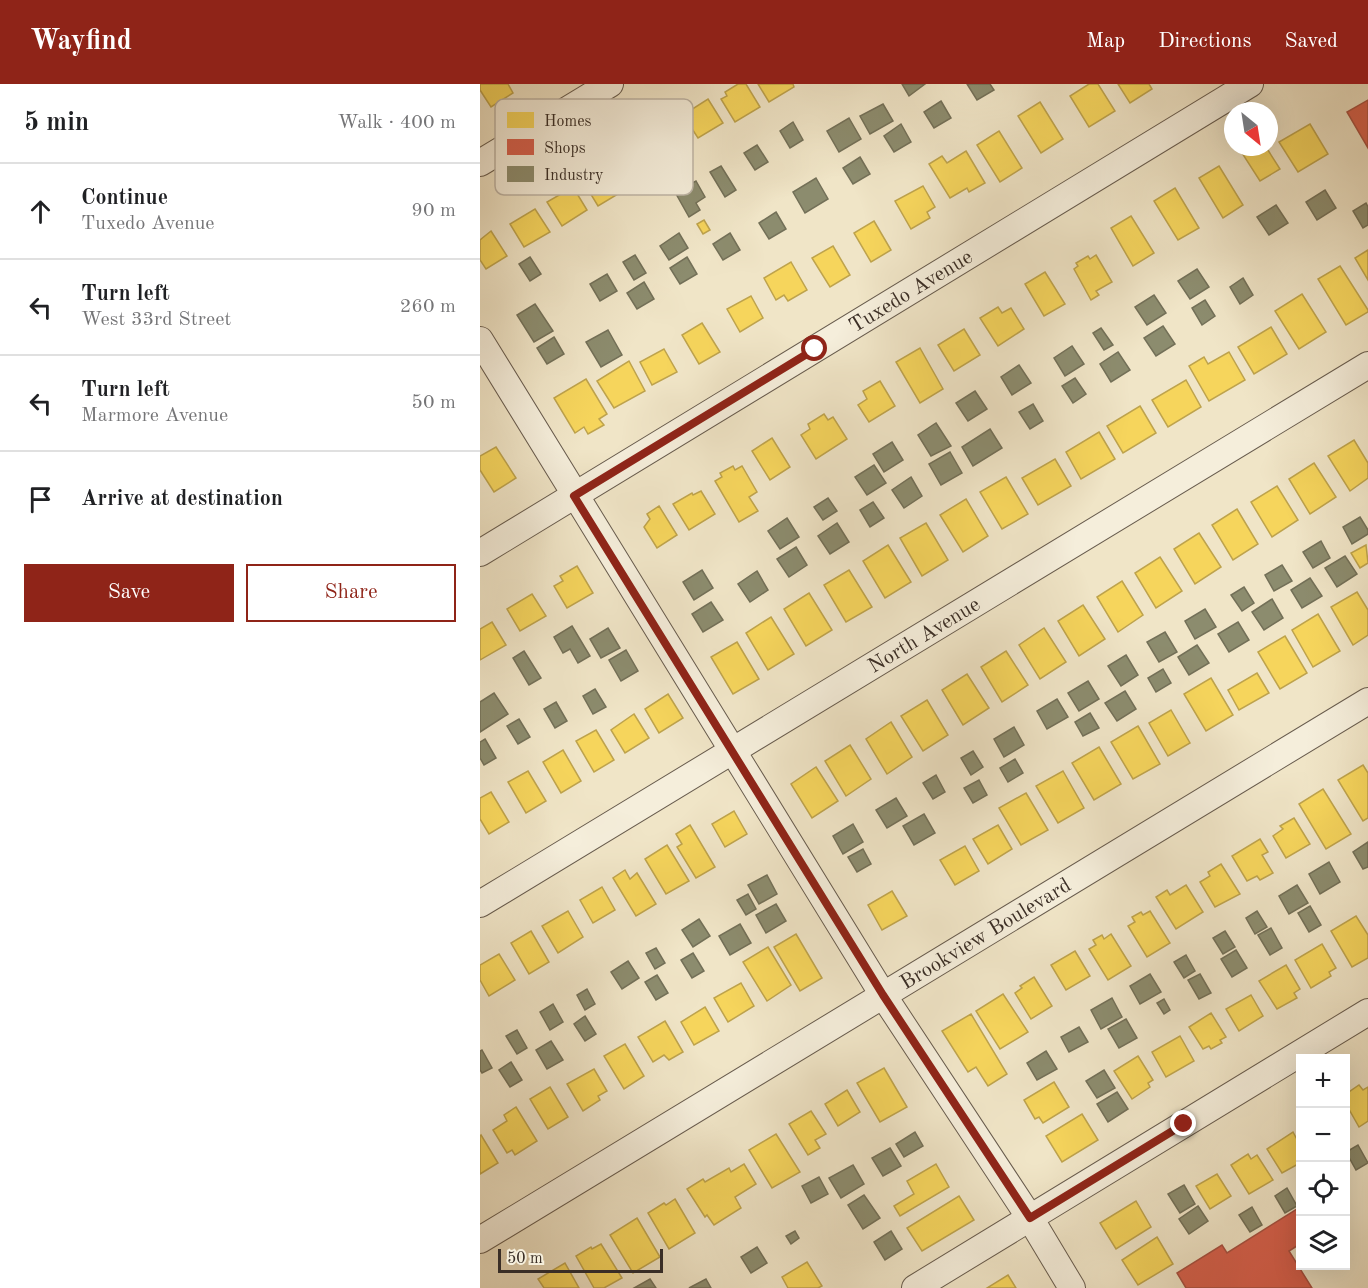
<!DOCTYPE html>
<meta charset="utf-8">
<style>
body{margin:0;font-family:"Old Standard TT",serif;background:#f6f6f6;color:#202124}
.controls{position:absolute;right:18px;bottom:18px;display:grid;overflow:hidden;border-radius:0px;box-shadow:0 6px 24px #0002}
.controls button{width:54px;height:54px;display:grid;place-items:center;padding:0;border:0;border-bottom:2px solid #e0e0e0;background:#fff;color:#202124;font:30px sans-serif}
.compass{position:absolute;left:744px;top:18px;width:54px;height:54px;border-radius:50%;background:#fff;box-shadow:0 6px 24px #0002;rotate:150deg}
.scale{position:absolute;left:18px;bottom:15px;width:165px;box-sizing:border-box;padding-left:6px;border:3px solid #3a2e26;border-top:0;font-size:16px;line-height:21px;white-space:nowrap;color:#3a2e26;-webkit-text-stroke:4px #f5eedb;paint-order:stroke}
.stop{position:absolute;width:18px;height:18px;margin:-14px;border:4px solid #8f2418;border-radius:50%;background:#fff}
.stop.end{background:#8f2418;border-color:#fff;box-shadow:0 2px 6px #0008}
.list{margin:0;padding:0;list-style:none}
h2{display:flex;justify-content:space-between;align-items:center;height:78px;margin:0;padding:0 24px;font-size:26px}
h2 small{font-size:20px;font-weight:400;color:#757577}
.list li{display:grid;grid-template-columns:39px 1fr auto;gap:18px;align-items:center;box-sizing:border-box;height:96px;padding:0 24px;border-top:2px solid #e0e0e0}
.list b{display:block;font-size:22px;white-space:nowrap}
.list p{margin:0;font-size:20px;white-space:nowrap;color:#757577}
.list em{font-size:20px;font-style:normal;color:#757577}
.actions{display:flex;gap:12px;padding:18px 24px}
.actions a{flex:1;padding:14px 0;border:2px solid #8f2418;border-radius:0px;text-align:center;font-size:21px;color:#8f2418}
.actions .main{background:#8f2418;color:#fff}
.icon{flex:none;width:33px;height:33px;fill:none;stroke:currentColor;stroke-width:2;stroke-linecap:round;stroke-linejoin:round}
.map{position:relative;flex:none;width:888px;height:1204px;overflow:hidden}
header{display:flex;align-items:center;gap:36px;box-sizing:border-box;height:84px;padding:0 30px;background:#8f2418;color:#fff}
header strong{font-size:28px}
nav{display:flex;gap:33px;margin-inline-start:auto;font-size:21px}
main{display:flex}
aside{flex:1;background:#fff}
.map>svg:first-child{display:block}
.homes{fill:#f6d55c;stroke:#bea34c;stroke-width:1.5}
.shops{fill:#d6604d;stroke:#a75141;stroke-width:1.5}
.industry{fill:#8c8c6e;stroke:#737058;stroke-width:1.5}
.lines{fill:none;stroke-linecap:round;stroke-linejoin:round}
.minor-casing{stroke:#685c4e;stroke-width:28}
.minor{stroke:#f5eedb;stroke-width:26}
.route{stroke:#8f2418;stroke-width:8}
.labels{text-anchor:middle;stroke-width:6;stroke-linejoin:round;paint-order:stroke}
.street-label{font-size:21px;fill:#3a2e26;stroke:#f5eedb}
.key{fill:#f5eedb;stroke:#bdb4a5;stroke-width:1.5}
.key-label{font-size:16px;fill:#3a2e26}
</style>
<header>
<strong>Wayfind</strong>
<nav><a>Map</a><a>Directions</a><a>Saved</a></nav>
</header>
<main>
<aside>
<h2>5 min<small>Walk · 400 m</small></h2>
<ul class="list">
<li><svg class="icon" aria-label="ahead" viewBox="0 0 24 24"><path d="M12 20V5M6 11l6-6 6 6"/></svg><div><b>Continue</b><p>Tuxedo Avenue</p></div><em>90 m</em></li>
<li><svg class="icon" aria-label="left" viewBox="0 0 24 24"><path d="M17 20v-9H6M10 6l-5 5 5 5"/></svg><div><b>Turn left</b><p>West 33rd Street</p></div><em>260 m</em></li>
<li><svg class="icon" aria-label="left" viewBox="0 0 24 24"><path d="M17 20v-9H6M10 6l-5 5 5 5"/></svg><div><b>Turn left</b><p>Marmore Avenue</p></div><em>50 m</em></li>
<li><svg class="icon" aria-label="arrive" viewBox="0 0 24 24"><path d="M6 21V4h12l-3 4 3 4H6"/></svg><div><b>Arrive at destination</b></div></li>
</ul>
<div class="actions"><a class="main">Save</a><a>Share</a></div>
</aside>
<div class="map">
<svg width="888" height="1204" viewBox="0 0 888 1204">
<rect width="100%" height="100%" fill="#f0e5c7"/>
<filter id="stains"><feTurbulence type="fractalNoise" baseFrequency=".00333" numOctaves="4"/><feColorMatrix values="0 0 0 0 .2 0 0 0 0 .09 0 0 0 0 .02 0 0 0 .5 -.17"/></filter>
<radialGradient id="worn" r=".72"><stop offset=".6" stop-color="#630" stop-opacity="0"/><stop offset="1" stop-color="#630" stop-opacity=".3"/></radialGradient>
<g class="homes">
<path d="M0 0H28L33 9 11 23 0 6Z"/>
<path d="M258 0H266L280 23 255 38 241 15 247 12 245 8Z"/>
<path d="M278 0H313L314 3 289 18Z"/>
<path d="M609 0H618L635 27 609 43 590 12Z"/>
<path d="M638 0H669L672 5 650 19Z"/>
<path d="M228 15 243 39 218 54 203 31Z"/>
<path d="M560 18 583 55 561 69 538 32Z"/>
<path d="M830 40 848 70 818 88 799 58Z"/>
<path d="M519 47 542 84 520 98 497 61Z"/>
<path d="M771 63H786L800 85 780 97 762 69Z"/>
<path d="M486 67 505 99 489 108 487 104 470 114 449 80 462 72 467 79Z"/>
<path d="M127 80 143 107 118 122 104 99 111 95 108 91Z"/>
<path d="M739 82 763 121 743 134 719 94Z"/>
<path d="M443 102 455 123 447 128 450 134 431 145 415 117Z"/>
<path d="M93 103 107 126 82 142 67 118Z"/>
<path d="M695 104 719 144 698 156 674 117Z"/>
<path d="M55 125 70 148 44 163 30 140Z"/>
<path d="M651 132 674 169 653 182 631 144Z"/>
<path d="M224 136 230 146 223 150 217 140Z"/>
<path d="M394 137 411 166 391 178 374 149Z"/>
<path d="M11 147 27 172 6 185 0 176V156Z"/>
<path d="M353 162 370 191 350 203 332 174Z"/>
<path d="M888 166V196L875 174Z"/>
<path d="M616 171 632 198 616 207 619 211 611 216 594 185 598 182 596 179 608 172 610 175Z"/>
<path d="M311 178 327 206 308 217 304 211 296 216 284 194Z"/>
<path d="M860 182 888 226V228L866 241 838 195Z"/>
<path d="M565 188 585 220 564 232 545 200Z"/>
<path d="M822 210 846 248 819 265 795 227Z"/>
<path d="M271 212 283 234 260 248 247 225Z"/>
<path d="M518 223 522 229 531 224 544 245 518 262 500 234Z"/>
<path d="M222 239 240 268 219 280 202 251Z"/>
<path d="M791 243 807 270 774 290 758 263Z"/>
<path d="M484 245 500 271 474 287 458 261Z"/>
<path d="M440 264 463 305 440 319 416 278Z"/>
<path d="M184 265 197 288 172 301 160 278Z"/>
<path d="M749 268 765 296 729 317 709 282 724 273 728 280Z"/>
<path d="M149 277 165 307 134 324 117 297Z"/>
<path d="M106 295 127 330 119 335 124 341 108 350 104 343 95 349 74 314Z"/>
<path d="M706 296 721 323 688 343 672 316Z"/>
<path d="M400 297 415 322 389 338 378 321 387 315 383 307Z"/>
<path d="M660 322 676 349 643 369 627 342Z"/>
<path d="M344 330 348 336 353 333 367 355 336 375 321 351 330 345 328 340Z"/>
<path d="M619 348 635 375 601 395 586 368Z"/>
<path d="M292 354 310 383 290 396 272 367Z"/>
<path d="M874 356 888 379V394L870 407 848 372Z"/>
<path d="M16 363 36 394 14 408 0 386V372Z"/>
<path d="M575 375 591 402 558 421 542 394Z"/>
<path d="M834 379 856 413 830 430 809 395Z"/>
<path d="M253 382 255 386 262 382 277 408 269 413 278 427 259 438 235 397 242 393 240 389Z"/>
<path d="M526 393 548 430 522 445 500 408Z"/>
<path d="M797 402 818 436 792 453 771 418Z"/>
<path d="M221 407 235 430 209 446 193 420 212 409 213 411Z"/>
<path d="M486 415 508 452 483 468 460 431Z"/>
<path d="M179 422 197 451 177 464 164 443 170 435 167 430Z"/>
<path d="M757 425 778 460 753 476 732 441Z"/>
<path d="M446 439 468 476 442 492 420 454Z"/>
<path d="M719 449 741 483 715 500 694 465Z"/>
<path d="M408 461 431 498 405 514 383 477Z"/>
<path d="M886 461 888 479 880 484 871 469Z"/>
<path d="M680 473 702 507 676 524 655 489Z"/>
<path d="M97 482 113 509 87 524 74 502 83 497 80 492Z"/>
<path d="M369 486 392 523 366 538 344 501Z"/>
<path d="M642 497 663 531 638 548 617 513Z"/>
<path d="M877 508 888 526V551L873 561 851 523Z"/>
<path d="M329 509 352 546 326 562 304 525Z"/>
<path d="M52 510 66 532 40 547 27 525Z"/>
<path d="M603 521 625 555 599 572 578 537Z"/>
<path d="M838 530 860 567 833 583 812 546Z"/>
<path d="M291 533 314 570 288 586 266 549Z"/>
<path d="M12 538 26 561 0 576V545Z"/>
<path d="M564 544 586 578 560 595 539 561Z"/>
<path d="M805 552 827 589 800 605 778 568Z"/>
<path d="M257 558 279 595 253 610 231 573Z"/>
<path d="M526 567 548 601 522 618 501 583Z"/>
<path d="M777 589 789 609 759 626 748 606Z"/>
<path d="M487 590 509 624 483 641 462 606Z"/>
<path d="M731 594 753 631 726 647 704 610Z"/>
<path d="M188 610 203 634 179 649 165 625Z"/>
<path d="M447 616 468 651 443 667 421 632Z"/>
<path d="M691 626 710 659 688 672 669 639Z"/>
<path d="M154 630 169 654 145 669 131 646Z"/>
<path d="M411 638 432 673 407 690 386 655Z"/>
<path d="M658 642 680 680 653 695 631 658Z"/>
<path d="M116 646 134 676 114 688 96 657Z"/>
<path d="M370 661 391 695 366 712 345 677Z"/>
<path d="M619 663 641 700 614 716 592 679Z"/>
<path d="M83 666 101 697 81 709 63 678Z"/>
<path d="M883 681 888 689V734L883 737 858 696Z"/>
<path d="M336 683 358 717 332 734 311 700Z"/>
<path d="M48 687 66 717 46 729 28 698Z"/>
<path d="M583 687 604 724 578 739 556 702Z"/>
<path d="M843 705 871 750 846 765 819 720Z"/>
<path d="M11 708 29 738 9 750 0 735V714Z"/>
<path d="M546 709 568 746 541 761 519 724Z"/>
<path d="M254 727 267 750 245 763 232 740Z"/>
<path d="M814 734 830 760 806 774 793 752 803 745 800 742Z"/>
<path d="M210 741 235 783 216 794 197 763 202 760 196 750Z"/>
<path d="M518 741 532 765 508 780 493 755Z"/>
<path d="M780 755 788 768 782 771 793 789 780 796 777 792 767 797 752 772Z"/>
<path d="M187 761 209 797 186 810 165 775Z"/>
<path d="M485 762 499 787 475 801 460 776Z"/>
<path d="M741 780 760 810 735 823 720 798 730 792 728 788Z"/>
<path d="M145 786 150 795 157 789 176 820 156 832 133 794Z"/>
<path d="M706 801 723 828 696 845 676 813 687 806 690 811Z"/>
<path d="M122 803 135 826 113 839 100 816Z"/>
<path d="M412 807 427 832 402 846 388 821Z"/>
<path d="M88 827 103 853 78 869 62 842Z"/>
<path d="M670 827 690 859 667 873 648 842 655 838 652 833 661 828 663 831Z"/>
<path d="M876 832 888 851V874L872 883 851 847Z"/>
<path d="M51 847 69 878 49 890 31 859Z"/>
<path d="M316 850 342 894 320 907 294 863Z"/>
<path d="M631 850 651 882 628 896 609 865 616 861 613 856 622 851 624 855Z"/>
<path d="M842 860 856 884 849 888 851 892 831 904 815 876Z"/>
<path d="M288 863 311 901 287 917 263 878Z"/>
<path d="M595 867 610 892 586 906 571 881Z"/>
<path d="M19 870 35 896 9 912 0 896V881Z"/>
<path d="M806 881 820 905 814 909 817 914 797 925 779 897Z"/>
<path d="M554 893 572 922 551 935 535 909 542 904 540 902Z"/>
<path d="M261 899 274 922 248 938 234 914Z"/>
<path d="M523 910 548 948 520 965 496 927Z"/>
<path d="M771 911 783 932 759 947 746 925Z"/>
<path d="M225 923 239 947 214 961 201 938Z"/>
<path d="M731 929 746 953 740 956 742 959 731 965 729 962 723 965 709 943Z"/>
<path d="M491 930 527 990 508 1002 496 983 488 988 462 947Z"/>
<path d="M185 937 203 968 189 976 184 971 173 978 158 953Z"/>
<path d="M700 952 714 977 686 993 672 968Z"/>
<path d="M145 960 164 992 144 1005 124 972Z"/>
<path d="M658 972 673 996 668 999 670 1003 652 1015 634 987Z"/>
<path d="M404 984 427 1023 400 1038 377 999Z"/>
<path d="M114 985 127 1007 118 1012 120 1016 103 1027 87 1000Z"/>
<path d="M574 998 589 1023 563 1039 559 1033 555 1035 544 1016Z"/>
<path d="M879 1001 883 1006 888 1003V1037L879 1043 866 1020V1010Z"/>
<path d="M70 1003 88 1033 68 1045 50 1015Z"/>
<path d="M367 1006 380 1028 358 1042 345 1020Z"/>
<path d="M36 1023 57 1057 35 1071 32 1066 27 1069 13 1046 27 1037 24 1031Z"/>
<path d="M331 1027 346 1050 335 1056 340 1064 328 1071 309 1040Z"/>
<path d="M602 1030 618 1056 582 1078 566 1052Z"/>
<path d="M813 1048 820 1061V1079L802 1089 787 1065Z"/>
<path d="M296 1050 320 1088 292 1104 269 1066Z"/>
<path d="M1 1051 18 1079 0 1090V1052Z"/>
<path d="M768 1070 771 1075 777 1071 793 1096 769 1110 751 1081Z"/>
<path d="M264 1080 276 1100 255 1113 261 1124 234 1141 227 1131 225 1133 207 1105 223 1095 225 1098 249 1084 251 1088Z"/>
<path d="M456 1080 469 1103 420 1132 414 1122 434 1110 427 1097Z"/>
<path d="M737 1090 751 1112 730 1125 716 1102Z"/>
<path d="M479 1112 494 1136 442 1167 427 1144Z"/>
<path d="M195 1115 215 1149 189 1165 168 1129 184 1119 186 1121Z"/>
<path d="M656 1117 671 1143 636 1165 620 1139Z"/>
<path d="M157 1134 180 1173 153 1189 130 1151Z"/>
<path d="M677 1153 693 1180 658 1201 642 1176Z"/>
<path d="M121 1160 142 1194 124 1204H114L96 1172 111 1163 112 1165Z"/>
<path d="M327 1178 342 1202 338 1204H308L302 1193Z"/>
<path d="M85 1179 99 1204H64L58 1195Z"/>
<path d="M528 1191 536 1204H507Z"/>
</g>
<g class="shops">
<path d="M888 16V64L867 28Z"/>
<path d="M820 1123V1160L809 1167 832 1204H706L697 1189 742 1161 747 1169Z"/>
</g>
<g class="industry">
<path d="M422 0H445L429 12Z"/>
<path d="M487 0H510L514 6 497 16Z"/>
<path d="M461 17 471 34 454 44 444 28Z"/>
<path d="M403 20 413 37 390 50 380 32Z"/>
<path d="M369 34 381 55 359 68 347 47Z"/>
<path d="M313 38 323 56 310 64 300 47Z"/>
<path d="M421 40 431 58 414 68 404 52Z"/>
<path d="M277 61 288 78 275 86 264 69Z"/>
<path d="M380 73 390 90 373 100 363 84Z"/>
<path d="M241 82 256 106 245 113 230 88Z"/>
<path d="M336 94 348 115 325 129 313 108Z"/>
<path d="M216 97 225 113 216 119 220 126 209 133 195 108Z"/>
<path d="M845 106 856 124 837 136 826 118Z"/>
<path d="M886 119 888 123V141L883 144 873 127Z"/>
<path d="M796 121 808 139 789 151 777 133Z"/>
<path d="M296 128 306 145 289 155 279 139Z"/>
<path d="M199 149 208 164 189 176 180 162Z"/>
<path d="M250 149 260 166 243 176 233 160Z"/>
<path d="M155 171 166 189 154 196 143 178Z"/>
<path d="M50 173 61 190 50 197 39 180Z"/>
<path d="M207 173 217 190 200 200 190 184Z"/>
<path d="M717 185 729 203 710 215 698 197Z"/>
<path d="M127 190 137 207 120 217 110 200Z"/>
<path d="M763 194 773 211 760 220 750 203Z"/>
<path d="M164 198 174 215 157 225 147 209Z"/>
<path d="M674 211 686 229 667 241 655 223Z"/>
<path d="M725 216 735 232 722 241 712 224Z"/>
<path d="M55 220 73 247 54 258 37 231Z"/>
<path d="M683 242 695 260 676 272 664 254Z"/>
<path d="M621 244 633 261 624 266 613 249Z"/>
<path d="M128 246 142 271 121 283 106 258Z"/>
<path d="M74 253 84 270 67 280 57 264Z"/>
<path d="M592 262 604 280 585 292 574 274Z"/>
<path d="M638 268 650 286 631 298 620 280Z"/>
<path d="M539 281 551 299 532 311 521 293Z"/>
<path d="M595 294 606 310 593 319 582 302Z"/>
<path d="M495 307 507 325 488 337 476 319Z"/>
<path d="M553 320 563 337 550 345 539 328Z"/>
<path d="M456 339 471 362 451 372 438 351Z"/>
<path d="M510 345 522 364 493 382 482 363Z"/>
<path d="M412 358 423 376 404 388 393 370Z"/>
<path d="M470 368 482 389 461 401 449 380Z"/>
<path d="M394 381 406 399 387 411 375 393Z"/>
<path d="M431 393 442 412 424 424 412 406Z"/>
<path d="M348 414 357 427 343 436 334 423Z"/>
<path d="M393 418 404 434 390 443 380 426Z"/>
<path d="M880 433 888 446V450L872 460 863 443Z"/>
<path d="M307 434 319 453 300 465 288 447Z"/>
<path d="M357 439 369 458 350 470 338 452Z"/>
<path d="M841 457 850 474 833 484 823 468Z"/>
<path d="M316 463 327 481 309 493 297 475Z"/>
<path d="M865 472 877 490 857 503 845 484Z"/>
<path d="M802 481 812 497 794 507 785 491Z"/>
<path d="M222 486 233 504 214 516 203 498Z"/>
<path d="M277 487 288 506 270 518 258 500Z"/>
<path d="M830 494 842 512 822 524 811 506Z"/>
<path d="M764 503 774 519 762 527 751 511Z"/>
<path d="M792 515 803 534 784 546 772 528Z"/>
<path d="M231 518 243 536 223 548 212 530Z"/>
<path d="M725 525 736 543 715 555 705 537Z"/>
<path d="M758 538 769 556 749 568 738 550Z"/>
<path d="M92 542 110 572 98 579 90 565 83 569 74 553Z"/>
<path d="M128 544 140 564 121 574 110 555Z"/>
<path d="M685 548 697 568 679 578 667 558Z"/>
<path d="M717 561 729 579 709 591 698 573Z"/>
<path d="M146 566 158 587 141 597 129 576Z"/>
<path d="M44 567 61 594 49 601 33 574Z"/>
<path d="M646 571 658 591 641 602 628 582Z"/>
<path d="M683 585 691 599 676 608 668 594Z"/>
<path d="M608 597 619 615 599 627 588 609Z"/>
<path d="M115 605 126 623 113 630 103 612Z"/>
<path d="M645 607 656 625 637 637 625 619Z"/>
<path d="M14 609 28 630 0 648V618Z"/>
<path d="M577 615 588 633 567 645 557 627Z"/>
<path d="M76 618 87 637 75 644 64 625Z"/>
<path d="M610 629 619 644 603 652 595 638Z"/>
<path d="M39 635 50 653 38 660 27 642Z"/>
<path d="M534 643 544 661 524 673 514 655Z"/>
<path d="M5 655 16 674 4 681 0 674V658Z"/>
<path d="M493 667 503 683 491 691 481 674Z"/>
<path d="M535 675 543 689 528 698 520 684Z"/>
<path d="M456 691 465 708 453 715 443 699Z"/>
<path d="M499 696 507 711 493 719 484 704Z"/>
<path d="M416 714 427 732 407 744 396 726Z"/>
<path d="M444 730 455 749 434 761 423 742Z"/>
<path d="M373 740 383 758 363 770 353 752Z"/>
<path d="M888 758V783L883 785 873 768Z"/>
<path d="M383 765 391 780 377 788 368 773Z"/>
<path d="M849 778 860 798 840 810 829 790Z"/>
<path d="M287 791 297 810 279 820 268 801Z"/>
<path d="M817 801 828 819 809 830 799 812Z"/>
<path d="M268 810 276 825 266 831 257 816Z"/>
<path d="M296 820 306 837 286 849 276 831Z"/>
<path d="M830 822 841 841 829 848 818 829Z"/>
<path d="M777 827 787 843 775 850 766 834Z"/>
<path d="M219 835 230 852 213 863 202 846Z"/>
<path d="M260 840 271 859 250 871 239 852Z"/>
<path d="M791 844 802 864 790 871 778 851Z"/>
<path d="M745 847 755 863 743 870 733 854Z"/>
<path d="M176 864 185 879 175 885 166 869Z"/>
<path d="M756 866 767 884 752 893 741 875Z"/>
<path d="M213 869 224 887 212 894 201 876Z"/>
<path d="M706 871 715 887 704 894 694 878Z"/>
<path d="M148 877 159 894 142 905 131 888Z"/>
<path d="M670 890 681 908 660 920 650 902Z"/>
<path d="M720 890 731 909 719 915 708 896Z"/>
<path d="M177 891 188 909 176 916 165 898Z"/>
<path d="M107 905 115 920 105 926 97 911Z"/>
<path d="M632 914 642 933 621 945 611 926Z"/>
<path d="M684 915 690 926 684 930 677 919Z"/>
<path d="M73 920 83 938 70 946 60 928Z"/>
<path d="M105 932 116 950 105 957 94 940Z"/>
<path d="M646 935 657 954 639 964 628 945Z"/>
<path d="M599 943 608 958 589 968 581 953Z"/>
<path d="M37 946 47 964 37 970 26 952Z"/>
<path d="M71 957 83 976 67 985 56 966Z"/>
<path d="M2 966 12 984 2 989 0 986V967Z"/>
<path d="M566 967 577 985 557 996 547 979Z"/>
<path d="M31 978 42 996 30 1003 19 986Z"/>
<path d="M624 986 635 1004 617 1014 606 997Z"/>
<path d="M637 1008 648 1025 628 1038 617 1020Z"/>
<path d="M435 1048 443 1062 424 1073 416 1060Z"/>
<path d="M878 1061 888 1079 876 1086 866 1068Z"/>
<path d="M410 1064 421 1082 403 1092 392 1074Z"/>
<path d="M373 1081 384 1100 361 1114 349 1094Z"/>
<path d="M339 1093 348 1110 331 1119 322 1102Z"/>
<path d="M704 1101 715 1120 700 1129 688 1110Z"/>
<path d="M807 1104 817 1122 805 1129 795 1112Z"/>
<path d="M384 1111 400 1134 383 1145 368 1121Z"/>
<path d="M718 1122 728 1137 709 1150 699 1135Z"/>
<path d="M772 1123 782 1141 770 1148 759 1131Z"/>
<path d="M315 1147 319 1154 311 1160 306 1152Z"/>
<path d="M411 1147 422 1165 405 1176 394 1158Z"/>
<path d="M277 1163 287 1179 271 1189 261 1173Z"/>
<path d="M170 1195 176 1204H154Z"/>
<path d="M226 1195 231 1204H209Z"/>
</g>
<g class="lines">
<defs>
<g id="minor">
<path d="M0 79 130 0"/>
<path d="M0 256 403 911 550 1134 592 1204"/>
<path id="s1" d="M0 469 770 0"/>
<path id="s2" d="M0 820 888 281"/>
<path id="s3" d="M0 1156 888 617"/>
<path d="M435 1204 888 928"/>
</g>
</defs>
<use href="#minor" class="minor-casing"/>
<use href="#minor" class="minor"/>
</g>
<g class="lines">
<path class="route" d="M335 265 94 412 403 911 550 1134 704 1040"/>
</g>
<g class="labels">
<g class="street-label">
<text dy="7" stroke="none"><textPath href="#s1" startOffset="504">Tuxedo Avenue</textPath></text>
<text dy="7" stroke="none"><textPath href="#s2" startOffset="519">North Avenue</textPath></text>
<text dy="7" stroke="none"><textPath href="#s3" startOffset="591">Brookview Boulevard</textPath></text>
</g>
</g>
<rect x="15" y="15" width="198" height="96" rx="9" class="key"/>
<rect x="27" y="28" width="27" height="16" fill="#f6d55c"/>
<rect x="27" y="55" width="27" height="16" fill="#d6604d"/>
<rect x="27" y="82" width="27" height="16" fill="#8c8c6e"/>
<g class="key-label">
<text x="64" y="42">Homes</text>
<text x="64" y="69">Shops</text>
<text x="64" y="96">Industry</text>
</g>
<rect width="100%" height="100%" filter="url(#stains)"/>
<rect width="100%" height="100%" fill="url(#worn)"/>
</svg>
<div class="controls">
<button>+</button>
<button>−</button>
<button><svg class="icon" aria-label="locate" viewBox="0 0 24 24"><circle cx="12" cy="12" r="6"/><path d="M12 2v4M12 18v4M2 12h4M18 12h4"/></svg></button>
<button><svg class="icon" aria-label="layers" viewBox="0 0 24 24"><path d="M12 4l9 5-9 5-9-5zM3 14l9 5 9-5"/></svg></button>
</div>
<svg class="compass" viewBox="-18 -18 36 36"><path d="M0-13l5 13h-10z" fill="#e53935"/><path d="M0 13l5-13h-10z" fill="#757577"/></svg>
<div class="scale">50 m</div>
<div class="stop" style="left:335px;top:265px"></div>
<div class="stop end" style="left:704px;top:1040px"></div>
</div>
</main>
